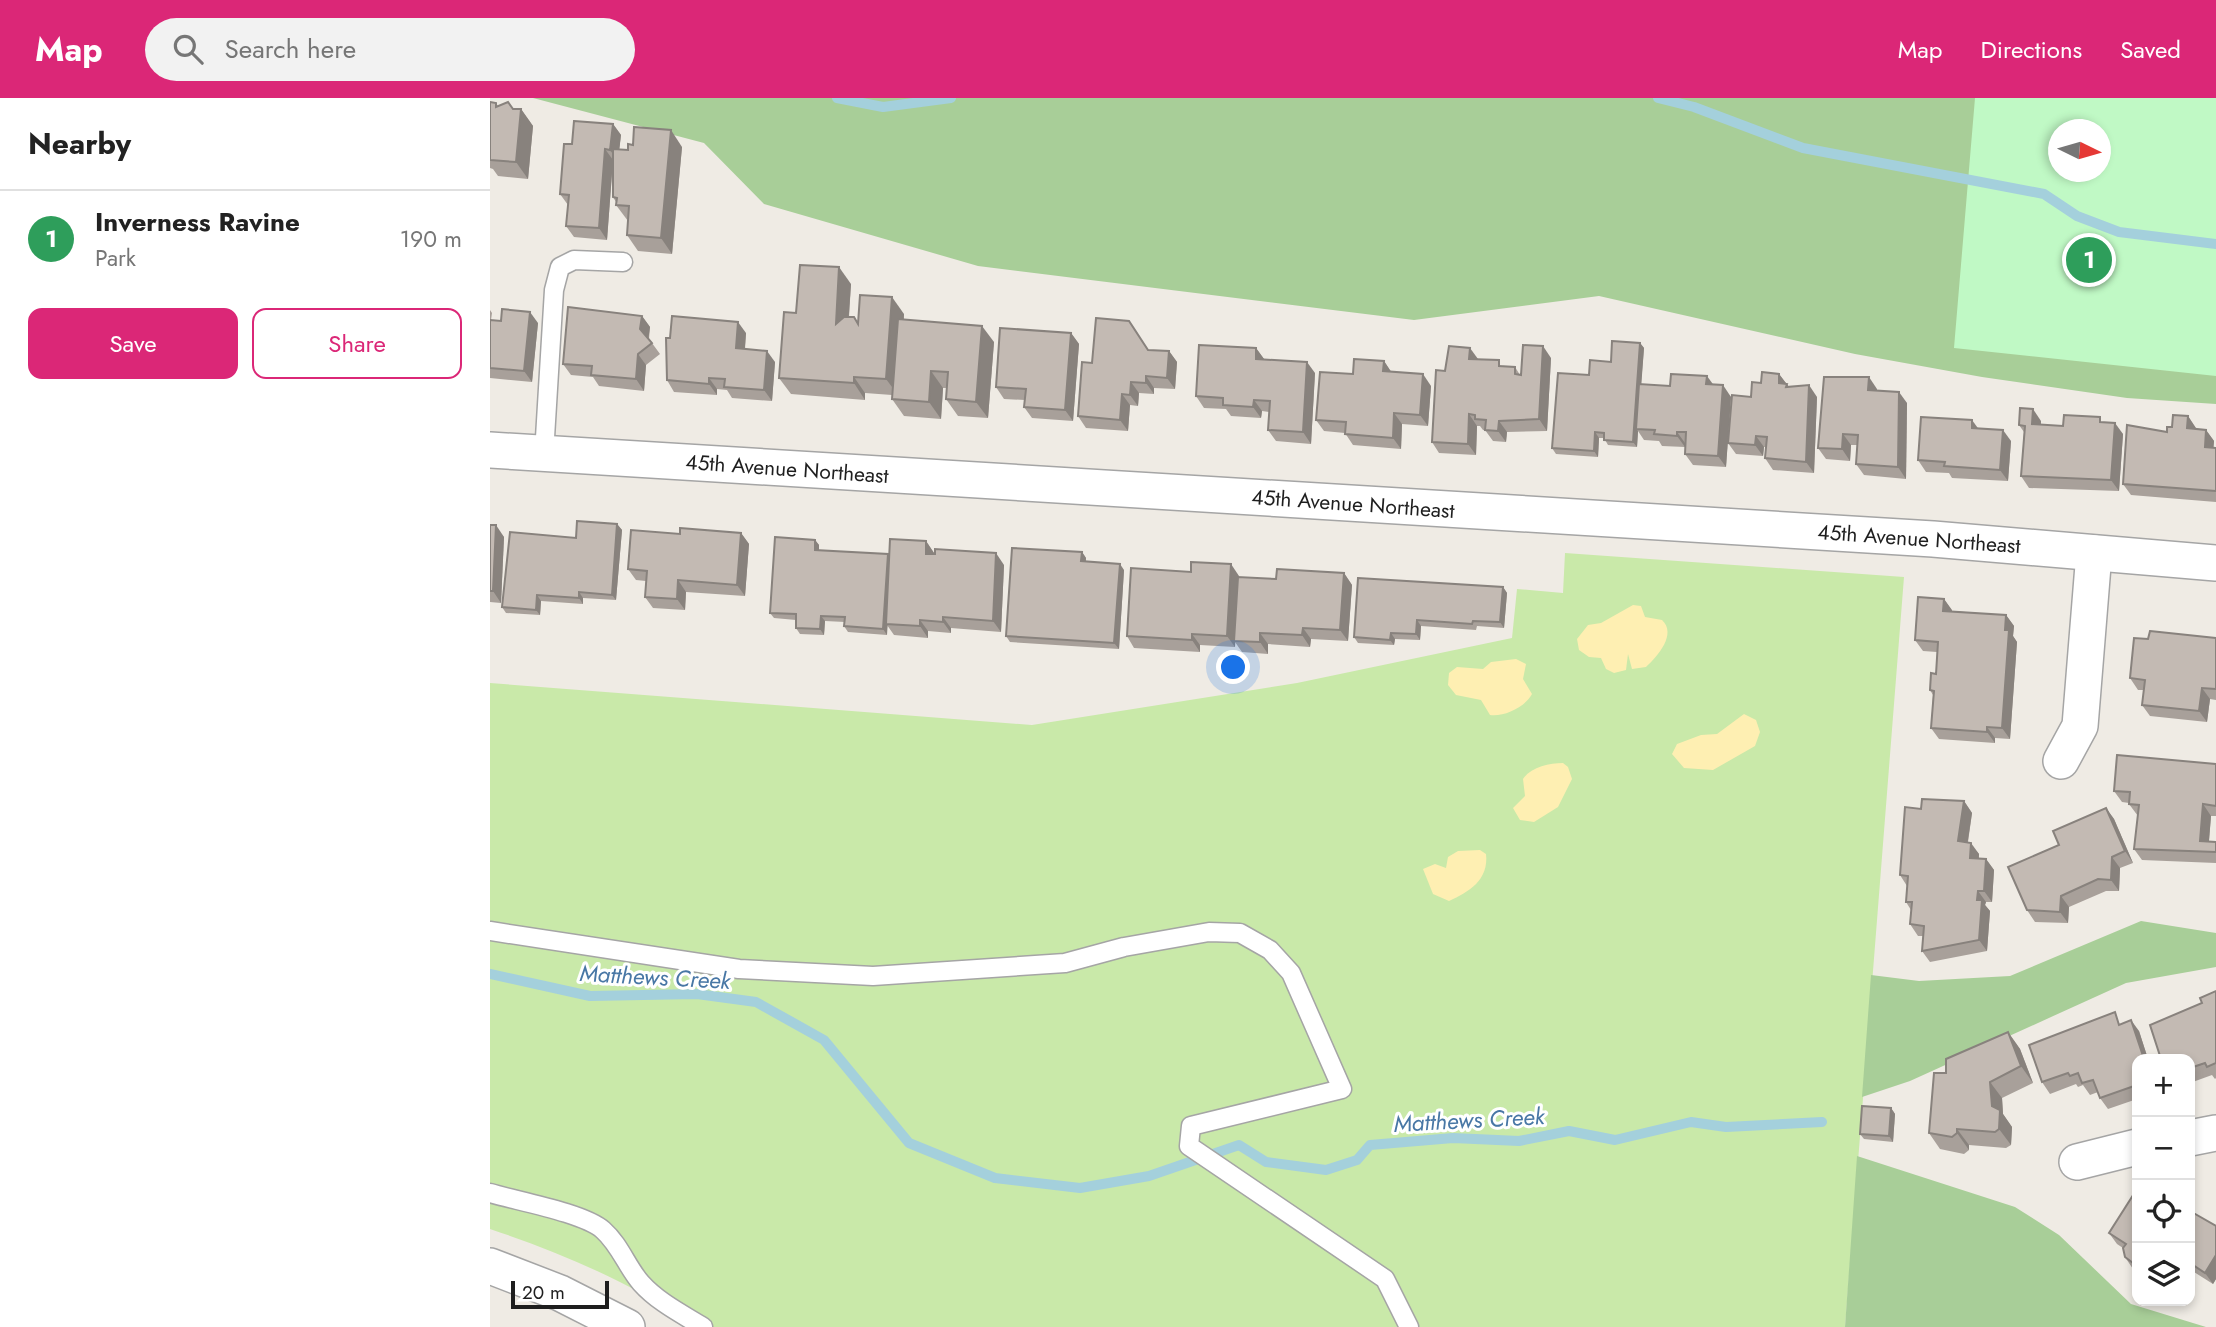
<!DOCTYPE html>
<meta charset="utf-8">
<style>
body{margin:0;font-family:Jost,sans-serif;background:#f2f2f2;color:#222}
.controls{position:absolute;right:21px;bottom:21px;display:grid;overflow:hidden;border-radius:14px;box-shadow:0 4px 10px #0003}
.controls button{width:63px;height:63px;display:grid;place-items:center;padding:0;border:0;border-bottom:2px solid #e0e0e0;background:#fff;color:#222;font:35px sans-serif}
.compass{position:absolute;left:1558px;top:21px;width:63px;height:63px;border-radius:50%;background:#fff;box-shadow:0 4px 10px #0003;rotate:95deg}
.scale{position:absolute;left:21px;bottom:18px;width:98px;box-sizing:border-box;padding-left:7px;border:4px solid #1e1e1e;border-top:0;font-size:19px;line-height:24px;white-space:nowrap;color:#1e1e1e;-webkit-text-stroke:5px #fff;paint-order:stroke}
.you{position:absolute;left:744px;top:570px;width:24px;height:24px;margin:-18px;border:5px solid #fff;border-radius:50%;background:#1a73e8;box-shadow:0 0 0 10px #1a73e833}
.badge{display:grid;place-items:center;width:46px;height:46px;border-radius:50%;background:#db2777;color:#fff;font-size:23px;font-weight:700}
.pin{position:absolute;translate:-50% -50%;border:4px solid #fff;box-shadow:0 2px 7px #0006}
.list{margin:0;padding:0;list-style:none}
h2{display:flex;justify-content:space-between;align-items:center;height:91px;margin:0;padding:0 28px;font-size:30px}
h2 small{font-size:23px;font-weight:400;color:#767676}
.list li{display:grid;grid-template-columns:46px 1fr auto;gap:21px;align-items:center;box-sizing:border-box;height:98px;padding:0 28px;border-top:2px solid #e0e0e0}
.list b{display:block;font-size:26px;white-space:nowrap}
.list p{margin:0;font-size:23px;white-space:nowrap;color:#767676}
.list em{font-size:23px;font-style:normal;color:#767676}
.actions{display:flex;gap:14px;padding:21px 28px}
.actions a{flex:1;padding:16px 0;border:2px solid #db2777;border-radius:14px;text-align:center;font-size:24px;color:#db2777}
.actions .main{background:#db2777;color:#fff}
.icon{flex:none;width:38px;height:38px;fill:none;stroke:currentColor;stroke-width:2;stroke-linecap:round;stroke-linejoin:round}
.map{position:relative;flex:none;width:1726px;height:1229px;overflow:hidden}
header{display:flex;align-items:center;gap:42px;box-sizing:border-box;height:98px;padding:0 35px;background:#db2777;color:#fff}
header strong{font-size:33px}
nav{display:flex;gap:38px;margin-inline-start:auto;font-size:24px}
.search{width:490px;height:63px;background:#f2f2f2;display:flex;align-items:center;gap:18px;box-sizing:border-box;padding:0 24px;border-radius:38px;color:#767676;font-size:26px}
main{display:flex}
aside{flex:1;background:#fff}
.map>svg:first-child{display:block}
.grass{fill:#c9e9a9}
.forest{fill:#a8ce98;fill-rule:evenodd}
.sand{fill:#feefb2}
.park{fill:#c0f9c5;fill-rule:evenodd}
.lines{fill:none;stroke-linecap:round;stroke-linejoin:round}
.stream{stroke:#a4d0dc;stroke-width:10}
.service-casing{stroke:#a5a5a5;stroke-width:21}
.minor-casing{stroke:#a5a5a5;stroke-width:38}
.service{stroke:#fff;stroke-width:18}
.minor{stroke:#fff;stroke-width:35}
.wall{fill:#a8a09a}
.shaded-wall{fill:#88827d}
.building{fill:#c3bab3;stroke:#88827d;stroke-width:2}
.labels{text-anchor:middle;stroke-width:6;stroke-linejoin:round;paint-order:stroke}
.street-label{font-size:21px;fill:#1e1e1e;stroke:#fff}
.water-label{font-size:23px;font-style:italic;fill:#4877a5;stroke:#fff}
</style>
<header>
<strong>Map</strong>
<div class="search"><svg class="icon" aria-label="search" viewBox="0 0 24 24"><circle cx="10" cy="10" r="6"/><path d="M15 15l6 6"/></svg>Search here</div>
<nav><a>Map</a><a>Directions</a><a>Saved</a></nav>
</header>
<main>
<aside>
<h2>Nearby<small></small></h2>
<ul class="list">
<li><span class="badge" style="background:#2e9e5b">1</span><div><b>Inverness Ravine</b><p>Park</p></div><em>190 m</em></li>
</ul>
<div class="actions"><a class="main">Save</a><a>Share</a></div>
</aside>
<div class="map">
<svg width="1726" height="1229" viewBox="0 0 1726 1229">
<rect width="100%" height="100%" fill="#efebe4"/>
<path class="grass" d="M1075 455 1414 479 1355 1229H207C144 1186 72 1155 0 1131V585L542 627 807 585 1022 540 1027 491 1073 495Z"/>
<g class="forest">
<path d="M43 0H1726V306L1637 300 1492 279 1365 256 1109 198 924 222 488 168 274 106 214 45ZM1568 32H1610V74H1568Z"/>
<path d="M1651 823 1726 835V869L1636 885 1420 983 1372 999 1381 877 1429 883 1520 878Z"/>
<path d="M1367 1058 1525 1109 1569 1137 1641 1206 1716 1229H1355Z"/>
</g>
<g class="sand">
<path d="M1143 507 1151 508 1155 519 1172 522C1187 536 1168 558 1156 569L1142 571 1138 556 1136 572 1124 575 1116 571 1111 560 1099 559 1089 552 1087 541 1098 527 1111 525Z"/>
<path d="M1026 561 1036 566 1033 581 1042 596C1035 609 1014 619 1000 617L991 602 966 597 958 587 959 575 967 569 993 571 1001 564Z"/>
<path d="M1254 616 1266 622 1270 634 1265 648 1223 672 1194 670 1182 656 1187 646 1211 637 1227 636Z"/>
<path d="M1073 665 1078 669 1082 681 1068 709 1044 724 1030 722 1023 710 1035 698 1033 681C1041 669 1059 665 1073 665Z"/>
<path d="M990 752 996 756C999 782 979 794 959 803L943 796 933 771 945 766 956 770 958 759 968 753Z"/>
</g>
<path class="park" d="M1485 0H1726V278L1464 250ZM1568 32H1610V74H1568Z"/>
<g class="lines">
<g class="stream">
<path d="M347 0 393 9 461 0"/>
<path d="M1168 0 1204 9 1313 50 1554 96 1587 118 1629 134 1726 146"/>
<path d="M0 876 100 898 207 896 266 904 334 942 419 1045 505 1080 590 1090 659 1078 749 1047 776 1064 836 1072 867 1062 880 1047 963 1040 1029 1043 1079 1033 1125 1042 1201 1024 1236 1029 1332 1024"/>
</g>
<defs>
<g id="service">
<path d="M54 356 64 192 70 169 84 162 133 164"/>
<path d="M0 833 249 871 383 878 575 865 634 849 719 834 750 835 780 852 801 875 852 991 701 1028 699 1048 895 1181 919 1229"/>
<path d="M0 1095C27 1103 94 1115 113 1132 130 1147 137 1169 151 1185 168 1204 192 1216 213 1229"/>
</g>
<g id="minor">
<path d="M0 352 1443 441 1726 465"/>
<path d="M1571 663 1590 628 1604 455"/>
<path d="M1700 1040 1726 1035"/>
<path d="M1587 1064 1647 1049"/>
<path d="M0 1168 70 1195 137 1229"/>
</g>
</defs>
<use href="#service" class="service-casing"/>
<use href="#minor" class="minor-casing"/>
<use href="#service" class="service"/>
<use href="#minor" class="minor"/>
</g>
<g class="wall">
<path d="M0 4 6 5 8 8 31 11 43 28 38 81 8 78 3 71 0 70Z"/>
<path d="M123 26 131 37 129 52H138L192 49 182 156 148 153 137 137 138 123 126 107V104L123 99V62L117 142 84 139 76 128 78 107 70 96 82 46Z"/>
<path d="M361 186 359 219 368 225 414 216V222L504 244 498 320 468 318 456 301 457 290H453L451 321 414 318 402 301V297L375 295V302L301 296 289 280 306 215Z"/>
<path d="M0 212 2 215 1 222 48 225 42 284 0 280Z"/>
<path d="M152 218 160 229 159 241 170 256 156 267 154 293 109 288 103 279 81 277 73 266Z"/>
<path d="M256 235 255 251 285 264 282 303 242 300 237 292 227 291V297L184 294 177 282Z"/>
<path d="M581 235 589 246 583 323 542 320 534 309 535 302 514 301 506 289Z"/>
<path d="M1150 245 1154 250 1151 286 1180 288 1223 286 1241 299 1236 369 1203 367 1195 356V349L1172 348 1169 343 1154 342 1148 333 1147 349 1118 347 1114 340H1109L1108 359 1066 356 1062 350 1099 277Z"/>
<path d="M766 250 774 261 825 275 821 346 786 343 778 332 779 314 772 313 771 320 741 318 736 311 714 310 706 298Z"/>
<path d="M658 252 679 253 687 264 685 291 664 290V296L649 295 648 308 640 307 638 333 596 330 588 318 602 265Z"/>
<path d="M1061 260 1057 333 1017 334 1016 344 1003 343 995 332H993L990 328H987L986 357 949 355 942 344 988 261 1013 268 1025 269 1030 277Z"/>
<path d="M894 263 901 274 941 288 938 328 912 326 911 351 863 347 855 335 834 333 826 322 863 276Z"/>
<path d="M1289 276 1299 289 1327 299 1324 375 1283 372 1275 360 1276 349H1274L1273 358 1246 356 1238 345 1261 299 1271 285Z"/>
<path d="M1387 291V292L1417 305 1416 381 1374 377 1366 366 1368 347H1361L1360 363 1336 361 1328 350Z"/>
<path d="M1698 318 1706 331 1716 332 1724 343 1723 349 1726 350V404L1641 397 1633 386 1677 334 1682 329Z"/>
<path d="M1551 323V327L1573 328 1614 324 1633 336 1629 393 1539 390 1531 378 1534 334 1529 327Z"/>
<path d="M1488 330 1521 343 1518 383 1462 380 1459 375 1436 374 1428 362Z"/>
<path d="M127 426 132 432 126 502 93 500V506L51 503 50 517 16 515 12 509 86 440Z"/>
<path d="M0 427 14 439 11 505 0 504Z"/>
<path d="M251 435 259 446 255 498 196 494 195 512 163 510 155 499 156 483 146 482 138 471 190 436Z"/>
<path d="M325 442 329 447V452L399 459 436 443 444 455V456L514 467 511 534 461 530V535L438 533V540L404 537 397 527V537L358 534 354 528 355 524 335 523 334 537 310 536 306 530V522L284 520 280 515Z"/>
<path d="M592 454 596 460V464L634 472 629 551 520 544 516 538Z"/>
<path d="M854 475 862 487 858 543 821 541 820 549 778 546V556L752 554 745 544V549L710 547V554L644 550 637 538 749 478V479L786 481Z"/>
<path d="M1013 489 1017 495 1014 530 987 528 986 532 931 528 930 542 905 541 904 547 868 545 864 539Z"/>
<path d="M1454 501 1462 513 1516 517 1524 528 1523 538 1527 544 1520 641 1505 640V645L1449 641 1441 630 1443 597 1440 592 1446 576 1447 554 1433 553 1425 542Z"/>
<path d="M1726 540V602L1720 601 1717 624 1660 618 1652 607 1654 592H1648L1640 580 1658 541Z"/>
<path d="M1726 666V718H1721L1719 743 1726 744V765L1652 762 1644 751 1648 718 1639 706V705L1632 704 1624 693Z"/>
<path d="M1474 703 1482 715 1478 744 1489 756V760L1496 761 1504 772 1502 804H1496L1495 807 1500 813 1497 853 1440 864 1432 853 1433 838H1428L1420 826 1421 812 1416 804 1417 788 1410 777 1431 711Z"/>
<path d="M1616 710 1624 721 1643 765 1630 770 1629 793H1616L1579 809 1578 825 1545 824 1537 812 1569 747Z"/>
<path d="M1726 893V980L1725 981 1722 977 1700 985V961Z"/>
<path d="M1633 925 1649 933 1658 961H1647V1001L1618 1011 1610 1000 1608 994 1600 997 1593 987 1588 989 1586 986 1560 996 1552 984Z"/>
<path d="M1518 934 1530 951 1543 985 1512 1000 1513 1016 1522 1029 1521 1047 1516 1050 1479 1047V1052L1474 1056 1450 1051 1439 1035Z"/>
<path d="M1401 1010 1405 1016 1403 1044 1374 1041 1370 1036Z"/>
<path d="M1647 1091V1174L1643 1171 1635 1159 1633 1150 1627 1146 1619 1135Z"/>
<path d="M1700 1113 1726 1128V1181L1723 1186 1704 1174 1700 1181Z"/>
</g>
<g class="shaded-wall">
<path d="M31 11 43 28 38 81 26 64Z"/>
<path d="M123 26 131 37 128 63 120 52Z"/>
<path d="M181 32 192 49 182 156 171 140Z"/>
<path d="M115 51 123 62 117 142 109 130Z"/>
<path d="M349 169 361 186 357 243 346 226Z"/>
<path d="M402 199 414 216 408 297 396 281Z"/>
<path d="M40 214 48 225 42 284 34 273Z"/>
<path d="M152 218 160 229 158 243 150 231Z"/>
<path d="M248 224 256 235 254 261 246 250Z"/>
<path d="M492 228 504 244 498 320 486 304Z"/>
<path d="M581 235 589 246 583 323 575 312Z"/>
<path d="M1150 245 1154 250 1148 331H1146L1148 333 1147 349 1143 344Z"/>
<path d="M1053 248 1061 260 1057 333 1049 321Z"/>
<path d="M766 250 774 261H766Z"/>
<path d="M980 250 988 261H979Z"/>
<path d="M277 253 285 264 282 303 274 292Z"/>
<path d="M679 253 687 264 685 291 677 280Z"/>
<path d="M148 256 156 267 154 293 146 281Z"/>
<path d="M894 263 902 275 893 273Z"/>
<path d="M817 264 825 275 821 346 813 334Z"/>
<path d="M441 273 453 290 451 321 439 304Z"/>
<path d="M933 276 941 288 938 328 930 317Z"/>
<path d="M1289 276 1305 297 1289 285Z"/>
<path d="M656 278 664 290V296L656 285Z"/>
<path d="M1217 278 1225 289 1216 286Z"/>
<path d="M364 279 375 295V302L364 285Z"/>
<path d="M1379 279 1387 291 1386 303 1378 292Z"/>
<path d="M219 280 227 291V297L219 286Z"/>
<path d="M641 284 649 295 648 308 640 297Z"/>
<path d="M1233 287 1241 299 1236 369 1228 358Z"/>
<path d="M1319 287 1327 299 1324 375 1316 364Z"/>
<path d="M1409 294 1417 305 1416 381 1408 369Z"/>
<path d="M632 296 640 307 638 333 630 322Z"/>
<path d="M764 302 772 313 771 320 763 309Z"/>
<path d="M1543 311 1551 323 1550 337 1542 326Z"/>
<path d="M904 315 912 326 911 351 903 340Z"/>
<path d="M979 316 987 328 986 357 978 346Z"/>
<path d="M1698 318 1706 330 1705 342 1697 330Z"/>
<path d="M1482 322 1490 333 1482 330Z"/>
<path d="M1009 323 1017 334 1016 344 1008 333Z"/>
<path d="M1625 325 1633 336 1629 393 1621 382Z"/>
<path d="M1513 332 1521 343 1518 383 1510 372Z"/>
<path d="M1716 332 1724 343 1723 360 1715 349Z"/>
<path d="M1105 334 1109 340 1108 359 1104 353Z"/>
<path d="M1187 334 1195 345V349L1187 338Z"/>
<path d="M1353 336 1361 347 1360 363 1352 351Z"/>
<path d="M1266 338 1274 349 1273 358 1265 347Z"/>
<path d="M127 426 132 432 126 502 122 497Z"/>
<path d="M6 427 14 439 11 505 3 493Z"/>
<path d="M251 435 259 446 255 498 247 487Z"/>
<path d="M325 442 329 447V458L325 452Z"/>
<path d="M436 443 444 455V467L436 456Z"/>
<path d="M592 454 596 460 595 469 591 463Z"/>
<path d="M506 455 514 467 511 534 503 523Z"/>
<path d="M398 456 402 462 397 537 393 531Z"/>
<path d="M630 466 634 472 629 551 624 545Z"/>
<path d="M741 466 749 478 745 549 737 538Z"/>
<path d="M854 475 862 487 858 543 850 532Z"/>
<path d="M188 482 196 494 195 512 187 501Z"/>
<path d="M1013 489 1017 495 1014 530 1010 524Z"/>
<path d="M89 494 93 500V506L89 500Z"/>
<path d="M47 497 51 503 50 517 46 512Z"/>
<path d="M1454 501 1462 512 1461 524 1453 513Z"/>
<path d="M1516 517 1524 528 1523 538 1527 544 1520 641 1512 630Z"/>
<path d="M331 518 335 523 334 537 330 531Z"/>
<path d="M453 519 461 530V535L453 524Z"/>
<path d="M430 522 438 533V540L430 528Z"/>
<path d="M927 522 931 528 930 542 926 536Z"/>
<path d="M813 530 821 541 820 549 812 537Z"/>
<path d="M770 535 778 546V556L770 544Z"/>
<path d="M901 535 905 541 904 547 900 542Z"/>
<path d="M702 536 710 547V554L702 542Z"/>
<path d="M1712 590 1720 601 1717 624 1709 613Z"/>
<path d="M1497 629 1505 640V645L1497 634Z"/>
<path d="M1474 703 1482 715 1476 755 1468 743Z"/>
<path d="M1713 706 1721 718 1718 754 1710 743Z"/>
<path d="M1616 710 1624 721 1643 765 1635 753Z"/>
<path d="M1481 745 1489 756 1488 771 1480 760Z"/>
<path d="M1622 759 1630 770 1629 793 1621 782Z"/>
<path d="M1496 761 1504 772 1502 804 1494 793Z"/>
<path d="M1488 793 1496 804 1495 807 1500 813 1497 853 1489 842 1487 802Z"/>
<path d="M1571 798 1579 809 1578 825 1570 814Z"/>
<path d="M1641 922 1649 933 1658 961H1654Z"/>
<path d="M1518 934 1530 951 1543 985 1531 968Z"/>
<path d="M1500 984 1512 1000 1513 1016 1522 1029 1521 1047 1509 1031 1502 1008Z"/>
<path d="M1401 1010 1405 1016 1403 1044 1399 1038Z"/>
<path d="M1467 1031 1479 1047V1052L1467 1035Z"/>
<path d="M1726 1157V1181L1723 1186 1715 1175Z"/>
<path d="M1700 1167 1704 1174 1700 1181Z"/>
</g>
<g class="building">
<path d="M0 4 6 5V9L18 4 23 11H31L26 64 0 62Z"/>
<path d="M84 23 123 26 120 52 115 51 109 130 76 128 79 97 70 96 74 46H82Z"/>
<path d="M144 29 181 32 171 140 137 137 139 108 126 107 127 100 123 99V51L138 52V46L143 47Z"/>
<path d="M310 167 349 169 346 226 354 219H364L368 226 370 197 402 199 396 281 364 279V285L289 280 294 214 306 215Z"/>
<path d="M78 209 152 218 150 231 162 245 148 256 146 281 101 277 102 268 73 266Z"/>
<path d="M12 211 40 214 34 273 0 270V222L11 223Z"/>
<path d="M182 218 248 224 246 250 277 253 274 292 234 289 235 281 219 280V286L177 282 176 240H180Z"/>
<path d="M606 220 639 223 658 252 679 253 677 280 656 278V285L641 284 640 297 632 296 630 322 588 318 592 264 602 265Z"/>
<path d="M408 221 492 228 486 304 456 301 458 274 441 273 439 304 402 301Z"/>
<path d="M510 230 581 235 575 312 534 309 536 291 506 289Z"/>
<path d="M1122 243 1150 245 1143 344 1114 342V335L1105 334 1104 353 1062 350 1068 275 1099 277 1100 262 1121 264Z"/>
<path d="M709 247 766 250V261L817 264 813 334 778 332 780 303 764 302 763 309 733 307V300L706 298Z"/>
<path d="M1033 247 1053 248 1049 321 1009 323 1008 333 995 332 996 322 985 321V317L979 316 978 346 942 344 946 272 955 273 959 248 980 250 979 261 1009 262V268L1025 269V276L1031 277Z"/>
<path d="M864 261 894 263 893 273 933 276 930 317 904 315 903 340 855 336 856 324 826 322 830 274 863 276Z"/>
<path d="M1272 274 1289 276V285L1297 286 1296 289 1319 287 1316 364 1275 360 1277 339 1266 338 1265 347 1238 345 1242 297 1261 299 1262 284 1271 285Z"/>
<path d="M1181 276 1217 278 1216 286 1233 287 1228 358 1195 356 1196 334H1187V338L1164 336 1165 332 1146 331 1149 286 1180 288Z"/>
<path d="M1334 279H1379L1378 292 1409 294 1408 369 1366 366 1368 337 1353 336 1352 351 1328 350Z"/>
<path d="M1530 310 1543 311 1542 326 1573 328 1574 317 1610 319V324L1625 325 1621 382 1531 378 1535 328 1529 327Z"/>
<path d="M1683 317 1698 318 1697 330 1716 332 1715 349 1726 350V393L1633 386 1637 327 1677 334V329H1682Z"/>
<path d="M1431 319 1482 322V330L1513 332 1510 372 1454 368 1455 364 1428 362Z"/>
<path d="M87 423 127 426 122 497 89 494V500L47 497 46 512 12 509 20 434 86 440Z"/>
<path d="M0 427H6L3 493H0Z"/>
<path d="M190 430 251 435 247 487 188 482 187 501 155 499 157 473 138 471 141 432 190 436Z"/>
<path d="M285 439 325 442V452L398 456 393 531 354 528 355 519 331 518 330 531 306 530V516L280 515Z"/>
<path d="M400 441 436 443V456H445V451L506 455 503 523 453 519V524L430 522V528L396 526Z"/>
<path d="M522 450 592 454 591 463 630 466 624 545 516 538Z"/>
<path d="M701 464 741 466 737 538 702 536V542L637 538 641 470 701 474Z"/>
<path d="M787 471 854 475 850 532 813 530 812 537 770 535V544L744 543 748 479 786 481Z"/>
<path d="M868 480 1013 489 1010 524 983 523 982 526 927 522 926 536 901 535 900 542 864 539Z"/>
<path d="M1428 499 1454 501 1453 513 1516 517 1515 532H1519L1512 630 1497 629V634L1441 630 1444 593 1440 592 1441 575 1446 576 1448 544 1425 542Z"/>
<path d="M1660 533 1726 540V591L1712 590 1709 613 1652 607 1655 582 1640 580 1644 540 1658 541Z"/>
<path d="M1627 657 1726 666V708L1713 706 1710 743 1726 744V754L1644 751 1649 707 1639 706 1640 694 1624 693Z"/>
<path d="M1432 701 1474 703 1468 743 1481 745 1480 760 1496 761 1494 793H1488L1487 802H1492L1489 842 1432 853 1434 828 1420 826 1422 804H1416L1418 778 1410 777 1415 709 1431 711Z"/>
<path d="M1616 710 1635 753 1622 759 1621 782 1608 781 1571 798 1570 814 1537 812 1518 769 1569 747 1563 733Z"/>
<path d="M1726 893V965L1717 969 1715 965 1700 970V961H1671L1660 927 1712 905 1710 900Z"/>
<path d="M1625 914 1629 927 1641 922 1654 961H1647V987L1610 1000 1603 982 1592 985 1588 975 1580 978 1578 975 1552 984 1539 947Z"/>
<path d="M1518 934 1531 968 1500 984 1502 1008 1510 1012 1509 1031 1505 1034 1467 1031V1035L1462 1039 1439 1035 1444 975H1456V961Z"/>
<path d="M1372 1008 1401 1010 1399 1038 1370 1036Z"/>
<path d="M1647 1091V1165H1643L1635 1159 1633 1150 1636 1146 1619 1135Z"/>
<path d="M1700 1113 1726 1128V1157L1715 1175 1700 1165Z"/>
</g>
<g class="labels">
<g class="street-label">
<text transform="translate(297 371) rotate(4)" y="7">45th Avenue Northeast</text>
<text transform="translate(863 406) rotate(4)" y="7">45th Avenue Northeast</text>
<text transform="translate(1429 441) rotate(4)" y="7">45th Avenue Northeast</text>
</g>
<g class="water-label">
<text transform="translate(165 879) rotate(3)" y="8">Matthews Creek</text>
<text transform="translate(979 1022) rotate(-3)" y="8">Matthews Creek</text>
</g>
</g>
</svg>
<div class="controls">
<button>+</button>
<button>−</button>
<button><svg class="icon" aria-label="locate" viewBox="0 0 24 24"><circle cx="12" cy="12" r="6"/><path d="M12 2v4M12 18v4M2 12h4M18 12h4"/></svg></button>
<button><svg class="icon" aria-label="layers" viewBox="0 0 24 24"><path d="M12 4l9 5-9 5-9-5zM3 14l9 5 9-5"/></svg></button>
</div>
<svg class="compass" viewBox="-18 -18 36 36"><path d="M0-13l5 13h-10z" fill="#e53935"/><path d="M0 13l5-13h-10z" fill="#767676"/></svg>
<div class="scale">20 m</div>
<div class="you"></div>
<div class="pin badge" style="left:1599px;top:162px;background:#2e9e5b">1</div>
</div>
</main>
